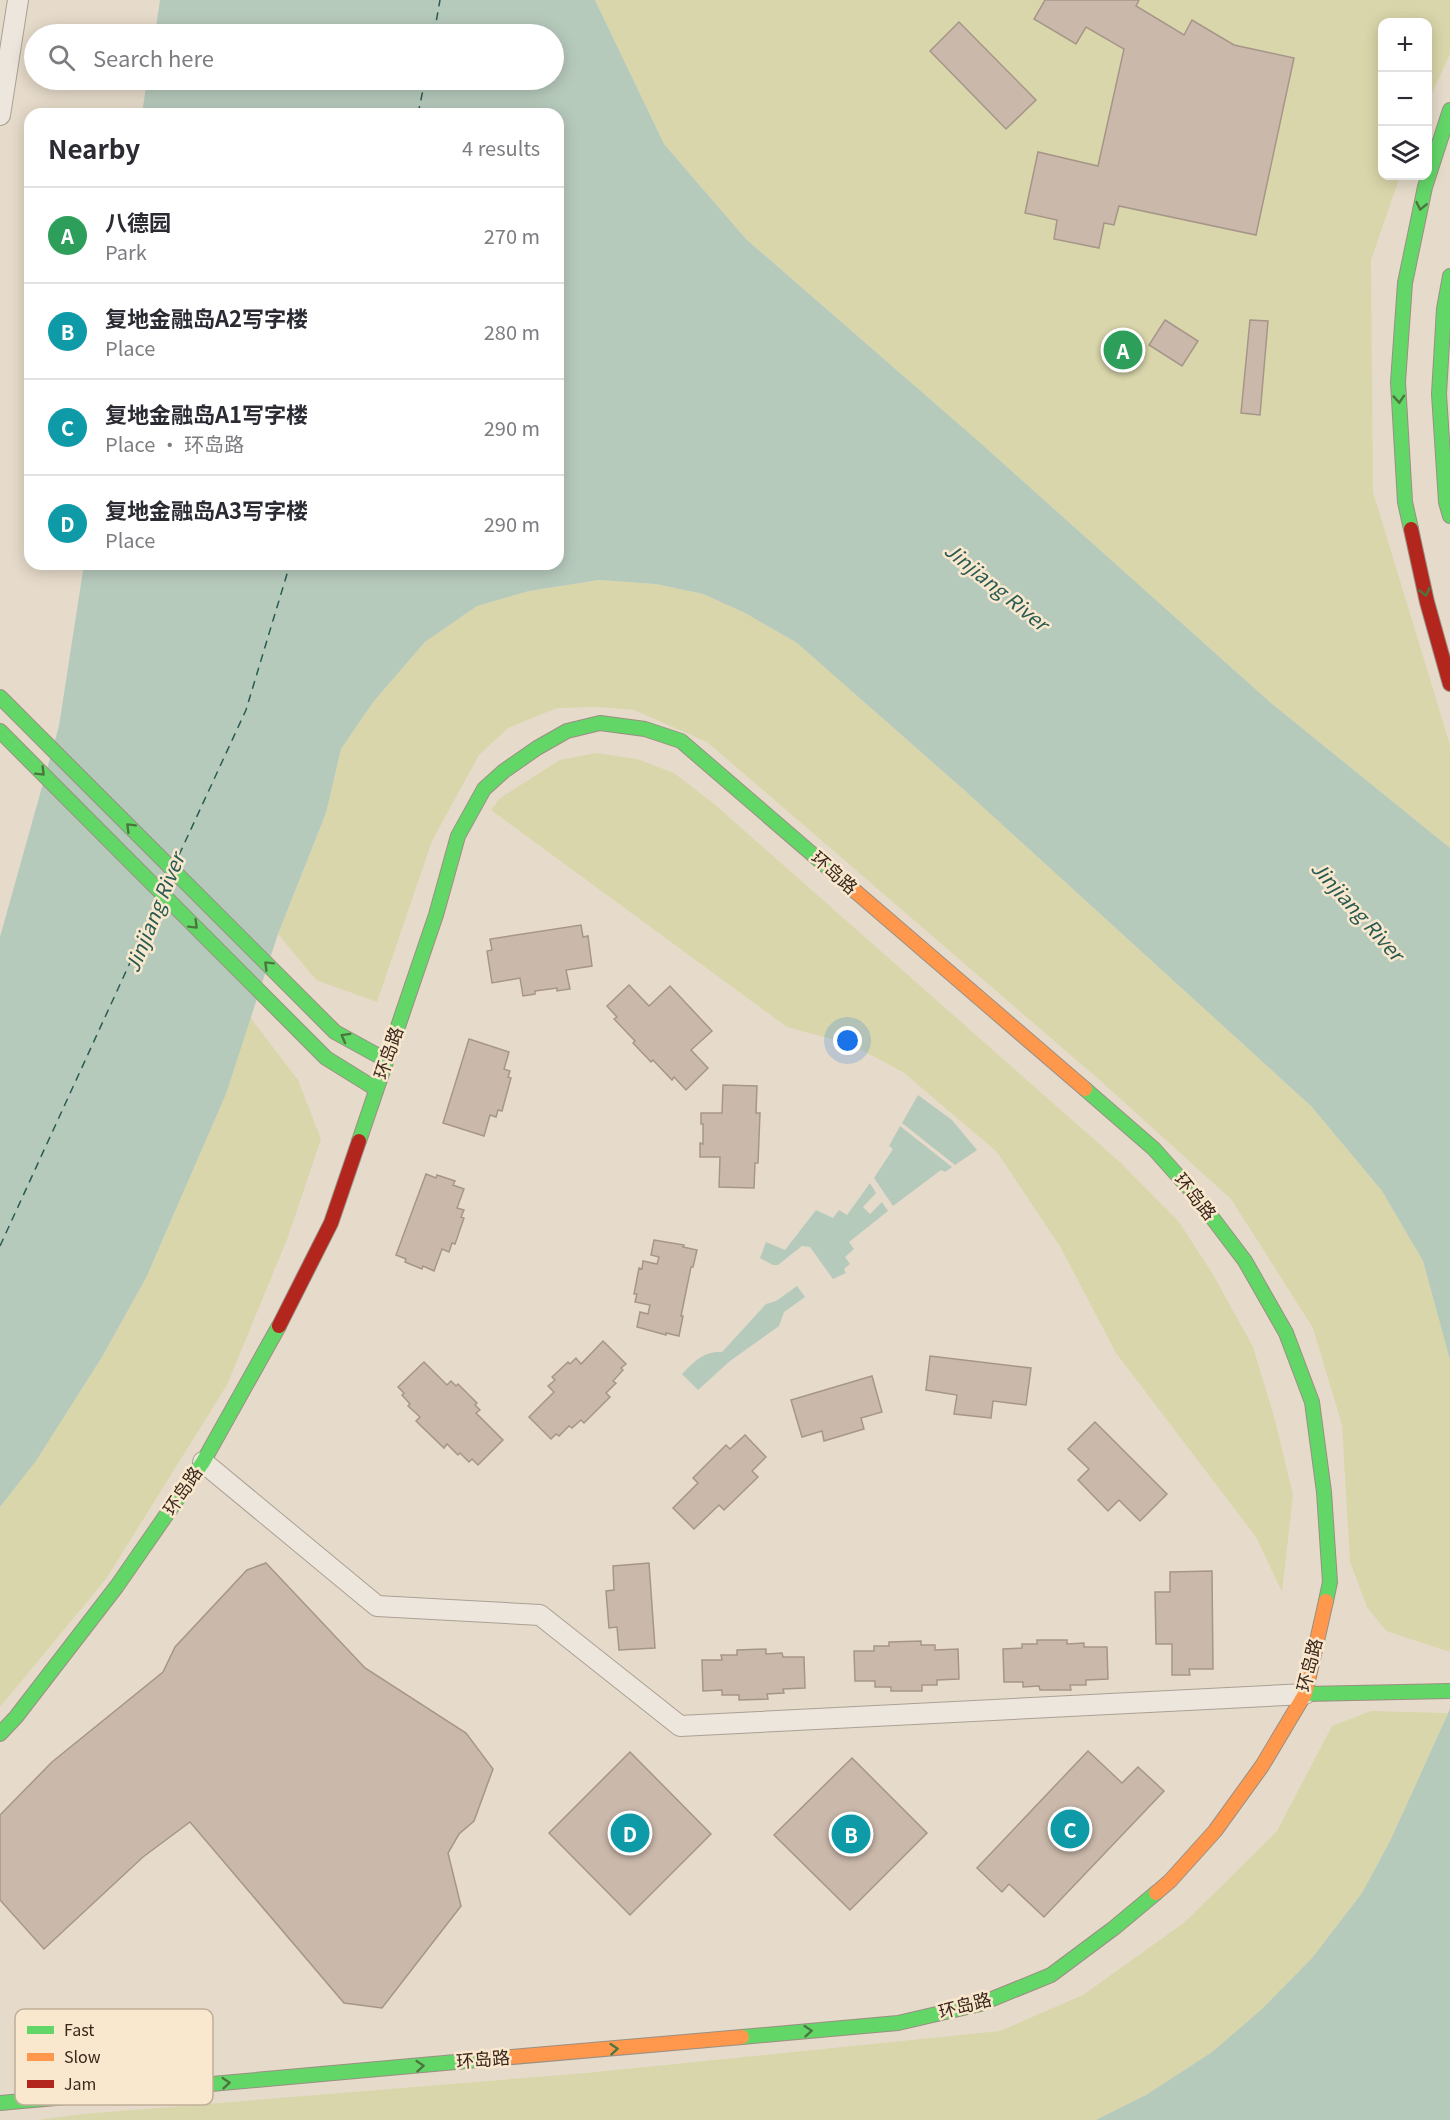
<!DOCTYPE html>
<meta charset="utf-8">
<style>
body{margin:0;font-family:Georgia,"Noto Sans SC",serif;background:#f7f7f7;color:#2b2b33}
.controls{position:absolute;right:18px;top:18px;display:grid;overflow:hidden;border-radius:12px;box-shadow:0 3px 15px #0003}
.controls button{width:54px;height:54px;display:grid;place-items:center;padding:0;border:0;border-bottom:2px solid #e1e1e2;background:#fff;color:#2b2b33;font:30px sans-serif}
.you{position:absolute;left:848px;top:1041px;width:21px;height:21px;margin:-15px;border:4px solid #fff;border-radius:50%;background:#1a73e8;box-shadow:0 0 0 9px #1a73e833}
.badge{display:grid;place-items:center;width:39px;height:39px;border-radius:50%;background:#b45309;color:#fff;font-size:20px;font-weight:700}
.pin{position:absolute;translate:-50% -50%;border:3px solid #fff;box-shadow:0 2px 6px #0006}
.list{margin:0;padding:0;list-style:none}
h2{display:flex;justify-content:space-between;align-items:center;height:78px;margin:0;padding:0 24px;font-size:26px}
h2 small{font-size:20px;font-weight:400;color:#7c7c81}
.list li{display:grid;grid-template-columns:39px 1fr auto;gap:18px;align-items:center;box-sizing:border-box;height:96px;padding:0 24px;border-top:2px solid #e1e1e2}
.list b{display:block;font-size:22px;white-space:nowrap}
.list p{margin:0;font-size:20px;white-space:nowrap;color:#7c7c81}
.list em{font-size:20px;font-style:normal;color:#7c7c81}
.icon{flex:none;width:33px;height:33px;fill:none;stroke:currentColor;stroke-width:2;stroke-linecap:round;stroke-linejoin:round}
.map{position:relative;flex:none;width:1450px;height:2120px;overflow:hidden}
.search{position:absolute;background:#fff;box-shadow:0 3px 15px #0003;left:24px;top:24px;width:540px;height:66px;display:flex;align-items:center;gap:15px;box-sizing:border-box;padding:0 21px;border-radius:33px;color:#7c7c81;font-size:22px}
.panel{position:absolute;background:#fff;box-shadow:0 3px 15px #0003;left:24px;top:108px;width:540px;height:462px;border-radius:18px}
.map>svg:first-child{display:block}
.park{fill:#d9d6ab}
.water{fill:#b6cabc}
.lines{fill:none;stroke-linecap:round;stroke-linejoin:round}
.ferry{stroke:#295b53;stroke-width:1.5;stroke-dasharray:8 6;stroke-linecap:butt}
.building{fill:#cab8aa;stroke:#a69689;stroke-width:1.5}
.street-casing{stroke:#aba094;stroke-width:22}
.fast-casing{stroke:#9a8f83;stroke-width:16}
.slow-casing{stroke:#9a8f83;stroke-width:16}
.jam-casing{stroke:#9a8f83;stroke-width:16}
.street{stroke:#ede6dc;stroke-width:20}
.fast{stroke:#63d668;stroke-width:14}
.slow{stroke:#ff974d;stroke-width:14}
.jam{stroke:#b3261e;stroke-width:14}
.oneway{stroke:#4c763e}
.labels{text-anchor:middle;stroke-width:5;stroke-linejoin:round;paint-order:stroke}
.street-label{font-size:18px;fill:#3a271b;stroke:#f9e8ce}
.water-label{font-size:20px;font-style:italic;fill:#295b53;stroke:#f9e8ce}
.key{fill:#f9e8ce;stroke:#c0ae98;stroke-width:1.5}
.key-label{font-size:16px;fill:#3a271b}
</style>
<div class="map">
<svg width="1450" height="2120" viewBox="0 0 1450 2120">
<rect width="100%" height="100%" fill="#e6dbca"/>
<g class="park">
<path d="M595 0H1450V54L1428 102V22H1382V176H1400L1371 260 1373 492 1450 745V848L1271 703 977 440 746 239 664 144Z"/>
<path d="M599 580 656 584 703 594 745 613 797 643 963 789 1311 1106 1382 1191 1423 1261 1450 1360V1652L1386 1631 1367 1607 1350 1562 1342 1425 1313 1328 1231 1199 1103 1083 707 742 634 710 597 707 557 708 508 728 479 755 432 841 377 1002 316 980 278 934 326 813 341 749 374 701 425 642 477 606 529 591Z"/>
<path d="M596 753 637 759 674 773 713 803 1122 1164 1179 1222 1214 1276 1253 1347 1275 1420 1293 1495 1282 1592 1256 1537 1116 1353 1061 1248 997 1152 903 1072 850 1044 787 1027 491 810 500 798 560 760Z"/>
<path d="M250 1017 298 1080 321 1139 288 1237 227 1385 106 1579 0 1707V1507L36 1461 102 1357 146 1278 226 1094Z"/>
<path d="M1371 1711 1448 1713 1391 1839 1362 1893 1312 1958 1262 2009 1212 2052 1146 2095 1096 2120H38L83 2114 586 2073 1000 2031 1083 1995 1185 1922 1277 1831 1332 1726Z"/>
</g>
<g class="water">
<path d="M160 0H595L664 144 746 239 977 440 1271 703 1450 848V1360L1423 1261 1382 1191 1311 1106 963 789 797 643 745 613 703 594 656 584 599 580 529 591 477 606 425 642 374 701 341 749 326 813 278 934 226 1094 146 1278 102 1357 36 1461 0 1507V937L59 726 84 564H558V114H142L147 80H554V34H155Z"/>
<path d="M918 1095 952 1120 977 1150 955 1165 902 1123Z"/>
<path d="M900 1126 952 1167 945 1172 941 1170 893 1206 874 1178 893 1149 889 1146Z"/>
<path d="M870 1183 876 1193 863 1207 870 1214 882 1202 888 1211 849 1242 854 1249 845 1257 850 1264 844 1269 846 1273 833 1279 810 1247 802 1246 778 1265H773L760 1258 766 1242 785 1250 816 1210 833 1218 839 1210 847 1215Z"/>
<path d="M797 1286 805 1297 784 1312 779 1326 730 1361 698 1390 682 1374C694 1362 703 1351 722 1352L766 1304 776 1301Z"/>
<path d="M1450 1709V2120H1096L1146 2095 1212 2052 1262 2009 1312 1958 1362 1893 1391 1839Z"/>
</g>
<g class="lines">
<g class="ferry">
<path d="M434 34 440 0"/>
<path d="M418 114 425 80"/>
<path d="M179 855 246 710 290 564"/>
<path d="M0 1246 156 906"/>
</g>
</g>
<g class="building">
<path d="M1045 0H1139L1136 6 1184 35 1192 20 1234 45 1294 58 1256 235 1119 206 1114 225 1104 223 1099 248 1054 239 1057 220 1025 213 1038 152 1098 166 1124 49 1086 27 1076 44 1034 19Z"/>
<path d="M959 22 1036 100 1006 129 930 51Z"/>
<path d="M1165 320 1198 341 1182 366 1149 345Z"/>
<path d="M1250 320 1268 321 1260 415 1241 413Z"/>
<path d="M581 925 583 937 588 936 592 966 566 970 570 989 557 991V988L535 991V994L523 996 520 978 492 983 487 951 492 950 490 939Z"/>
<path d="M629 985 649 1006 670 986 712 1031 691 1050 708 1068 686 1090 674 1077 672 1080 653 1060 651 1062 633 1043 635 1041 614 1019 617 1017 607 1006Z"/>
<path d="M469 1039 509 1052 504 1069 510 1071 508 1077 511 1078 502 1111 498 1110 496 1117 490 1115 484 1136 443 1123Z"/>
<path d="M723 1085 757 1086 756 1113H760L758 1163H755L754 1188 719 1187 720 1157H700V1143L703 1144V1124H701V1113H722Z"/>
<path d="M426 1174 436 1178 437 1175 455 1181 453 1185 464 1189 457 1208 464 1210 461 1217 464 1218 455 1244 452 1243 449 1252 442 1249 434 1271 423 1266 422 1269 405 1262 406 1259 396 1255Z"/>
<path d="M654 1240 684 1245 683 1247 697 1250 693 1267H691L681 1316H683L679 1336 666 1333V1335L637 1327 640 1312 648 1314 650 1305 635 1302 637 1294H634L639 1268 642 1269 643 1261 657 1264 659 1257 651 1255Z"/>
<path d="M603 1341 626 1364 621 1368 623 1370 613 1381 616 1383 606 1393 610 1397 584 1423 581 1420 572 1428 569 1426 559 1436 556 1434 551 1439 529 1417 554 1392 548 1386 555 1380 552 1377 568 1362 570 1364 576 1358 581 1364Z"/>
<path d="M930 1356 1031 1368 1026 1405 993 1401 991 1418 954 1414 957 1395 926 1390Z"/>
<path d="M424 1362 447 1385 451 1381 456 1386 458 1384 477 1403 475 1405 480 1410 476 1413 503 1440 478 1465 472 1459 469 1462 460 1453 458 1455 447 1444 444 1448 416 1421 420 1417 408 1406 410 1404 402 1395 404 1393 398 1387Z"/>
<path d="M872 1376 882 1412 861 1418 864 1429 824 1441 822 1431 802 1437 791 1400Z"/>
<path d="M1095 1422 1167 1494 1140 1521 1119 1500 1108 1511 1078 1480 1089 1469 1068 1449Z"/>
<path d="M745 1435 766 1457 752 1471 758 1477 724 1510 719 1505 694 1529 673 1508 698 1483 693 1478 726 1445 730 1449Z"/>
<path d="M266 1563 365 1668 466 1733 493 1769 474 1821 459 1834 448 1853 461 1906 382 2008 344 2003 190 1822 143 1857 44 1949 0 1900V1815L52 1762 163 1672 175 1647 247 1570Z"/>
<path d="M649 1563 655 1648 619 1650 617 1627 609 1628 606 1591 614 1590 613 1566Z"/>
<path d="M1212 1571 1213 1669H1189L1190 1675H1172V1644H1156L1155 1592H1170V1572Z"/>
<path d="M1037 1640H1067V1644L1084 1643V1647H1107L1108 1679 1086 1680V1685H1070L1071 1690H1040L1039 1686 1023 1687V1682H1004L1003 1649 1022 1648V1644H1037Z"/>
<path d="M921 1641V1645H935V1650L958 1649 959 1679 937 1680V1685H922V1691H891V1687H875V1681H855L854 1651H874V1646H889V1642Z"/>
<path d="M766 1649V1654L782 1653 783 1657H804L805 1688 783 1689 784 1693 767 1694 768 1699 739 1700V1695H722V1690L703 1691 702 1660H722L721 1655H737V1650Z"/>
<path d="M1088 1751 1122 1783 1138 1767 1164 1791 1044 1917 1009 1884 1002 1892 977 1868Z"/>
<path d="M630 1752 711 1834 630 1915 549 1833Z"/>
<path d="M852 1758 927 1833 850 1910 774 1835Z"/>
</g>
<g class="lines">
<defs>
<g id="street">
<path d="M0 115 18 0"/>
<path d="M203 1462 377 1606 540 1615 680 1726 1305 1694"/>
</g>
<g id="fast">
<path d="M1450 276 1444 309 1439 394 1446 502 1450 516"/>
<path d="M1411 529 1405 502 1398 382 1405 283 1425 187 1450 110"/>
<path d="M0 697 335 1032 386 1060"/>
<path d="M0 731 326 1058 376 1089"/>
<path d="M1085 1089 1154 1149 1195 1195 1245 1261 1286 1333 1312 1402 1324 1492 1330 1582 1326 1601"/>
<path d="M359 1141 436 915 458 836 484 789 504 771 537 748 567 731 600 723 645 729 681 741 855 891"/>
<path d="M1305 1694 1450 1691"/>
<path d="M0 1734 16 1717 117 1586 203 1462 279 1326"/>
<path d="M742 2037 898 2023 980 2004 1051 1975 1114 1928 1156 1893"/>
<path d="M0 2103 489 2059"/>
</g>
<g id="slow">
<path d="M855 891 1085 1089"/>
<path d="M1156 1893 1170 1881 1215 1831 1262 1766 1305 1694 1326 1601"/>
<path d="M489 2059 742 2037"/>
</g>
<g id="jam">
<path d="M1411 529 1427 602 1450 684"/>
<path d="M279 1326 331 1223 359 1141"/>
</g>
</defs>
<use href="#street" class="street-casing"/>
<use href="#fast" class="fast-casing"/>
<use href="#slow" class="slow-casing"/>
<use href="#jam" class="jam-casing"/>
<use href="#street" class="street"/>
<use href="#fast" class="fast"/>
<use href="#slow" class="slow"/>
<use href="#jam" class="jam"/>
</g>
<defs><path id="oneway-chevron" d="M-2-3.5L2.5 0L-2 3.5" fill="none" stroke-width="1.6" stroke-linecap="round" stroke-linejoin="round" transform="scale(1.5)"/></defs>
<g class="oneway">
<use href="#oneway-chevron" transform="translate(1421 206) rotate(102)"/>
<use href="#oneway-chevron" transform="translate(1399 399) rotate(86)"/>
<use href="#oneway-chevron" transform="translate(1425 592) rotate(78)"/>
<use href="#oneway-chevron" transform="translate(41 772) rotate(45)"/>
<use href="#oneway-chevron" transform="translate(130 827) rotate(-135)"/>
<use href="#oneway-chevron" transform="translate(194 925) rotate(45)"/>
<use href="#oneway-chevron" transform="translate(268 965) rotate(-135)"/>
<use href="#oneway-chevron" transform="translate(345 1037) rotate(-151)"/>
<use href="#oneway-chevron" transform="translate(808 2031) rotate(-5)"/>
<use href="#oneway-chevron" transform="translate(614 2049) rotate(-5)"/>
<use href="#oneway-chevron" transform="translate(420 2066) rotate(-5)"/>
<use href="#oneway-chevron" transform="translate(226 2083) rotate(-5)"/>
</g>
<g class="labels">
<g class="street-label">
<text transform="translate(834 873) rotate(41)" y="6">环岛路</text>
<text transform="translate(389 1053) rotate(-71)" y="6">环岛路</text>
<text transform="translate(1195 1197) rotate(51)" y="6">环岛路</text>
<text transform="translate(183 1491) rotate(-56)" y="6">环岛路</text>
<text transform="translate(1310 1665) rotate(-76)" y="6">环岛路</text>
<text transform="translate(965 2006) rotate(-15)" y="6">环岛路</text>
<text transform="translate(483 2060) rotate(-5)" y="6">环岛路</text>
</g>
<g class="water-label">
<text transform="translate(996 587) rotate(39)" y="7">Jinjiang River</text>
<text transform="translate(1357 911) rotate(48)" y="7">Jinjiang River</text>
<text transform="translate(155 913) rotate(-68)" y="7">Jinjiang River</text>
</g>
</g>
<rect x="15" y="2009" width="198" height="96" rx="9" class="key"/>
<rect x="27" y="2026" width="27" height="8" fill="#63d668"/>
<rect x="27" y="2053" width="27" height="8" fill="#ff974d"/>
<rect x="27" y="2080" width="27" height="8" fill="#b3261e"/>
<g class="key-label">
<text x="64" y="2036">Fast</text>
<text x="64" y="2063">Slow</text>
<text x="64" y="2090">Jam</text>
</g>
</svg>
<div class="controls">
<button>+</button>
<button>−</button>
<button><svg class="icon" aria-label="layers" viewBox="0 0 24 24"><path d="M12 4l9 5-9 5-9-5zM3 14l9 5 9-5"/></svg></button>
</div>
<div class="you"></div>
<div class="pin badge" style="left:1123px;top:350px;background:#2e9e5b">A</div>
<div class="pin badge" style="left:851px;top:1834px;background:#0f9aa8">B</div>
<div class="pin badge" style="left:1070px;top:1829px;background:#0f9aa8">C</div>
<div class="pin badge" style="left:630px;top:1833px;background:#0f9aa8">D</div>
<div class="search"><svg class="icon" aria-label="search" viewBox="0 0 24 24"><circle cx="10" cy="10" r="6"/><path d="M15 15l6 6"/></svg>Search here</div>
<section class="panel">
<h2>Nearby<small>4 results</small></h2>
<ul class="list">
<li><span class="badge" style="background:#2e9e5b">A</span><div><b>八德园</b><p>Park</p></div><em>270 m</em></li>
<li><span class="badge" style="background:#0f9aa8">B</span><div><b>复地金融岛A2写字楼</b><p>Place</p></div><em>280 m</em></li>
<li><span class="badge" style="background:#0f9aa8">C</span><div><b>复地金融岛A1写字楼</b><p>Place · 环岛路</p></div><em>290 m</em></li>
<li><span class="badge" style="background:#0f9aa8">D</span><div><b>复地金融岛A3写字楼</b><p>Place</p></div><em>290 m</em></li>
</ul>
</section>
</div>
